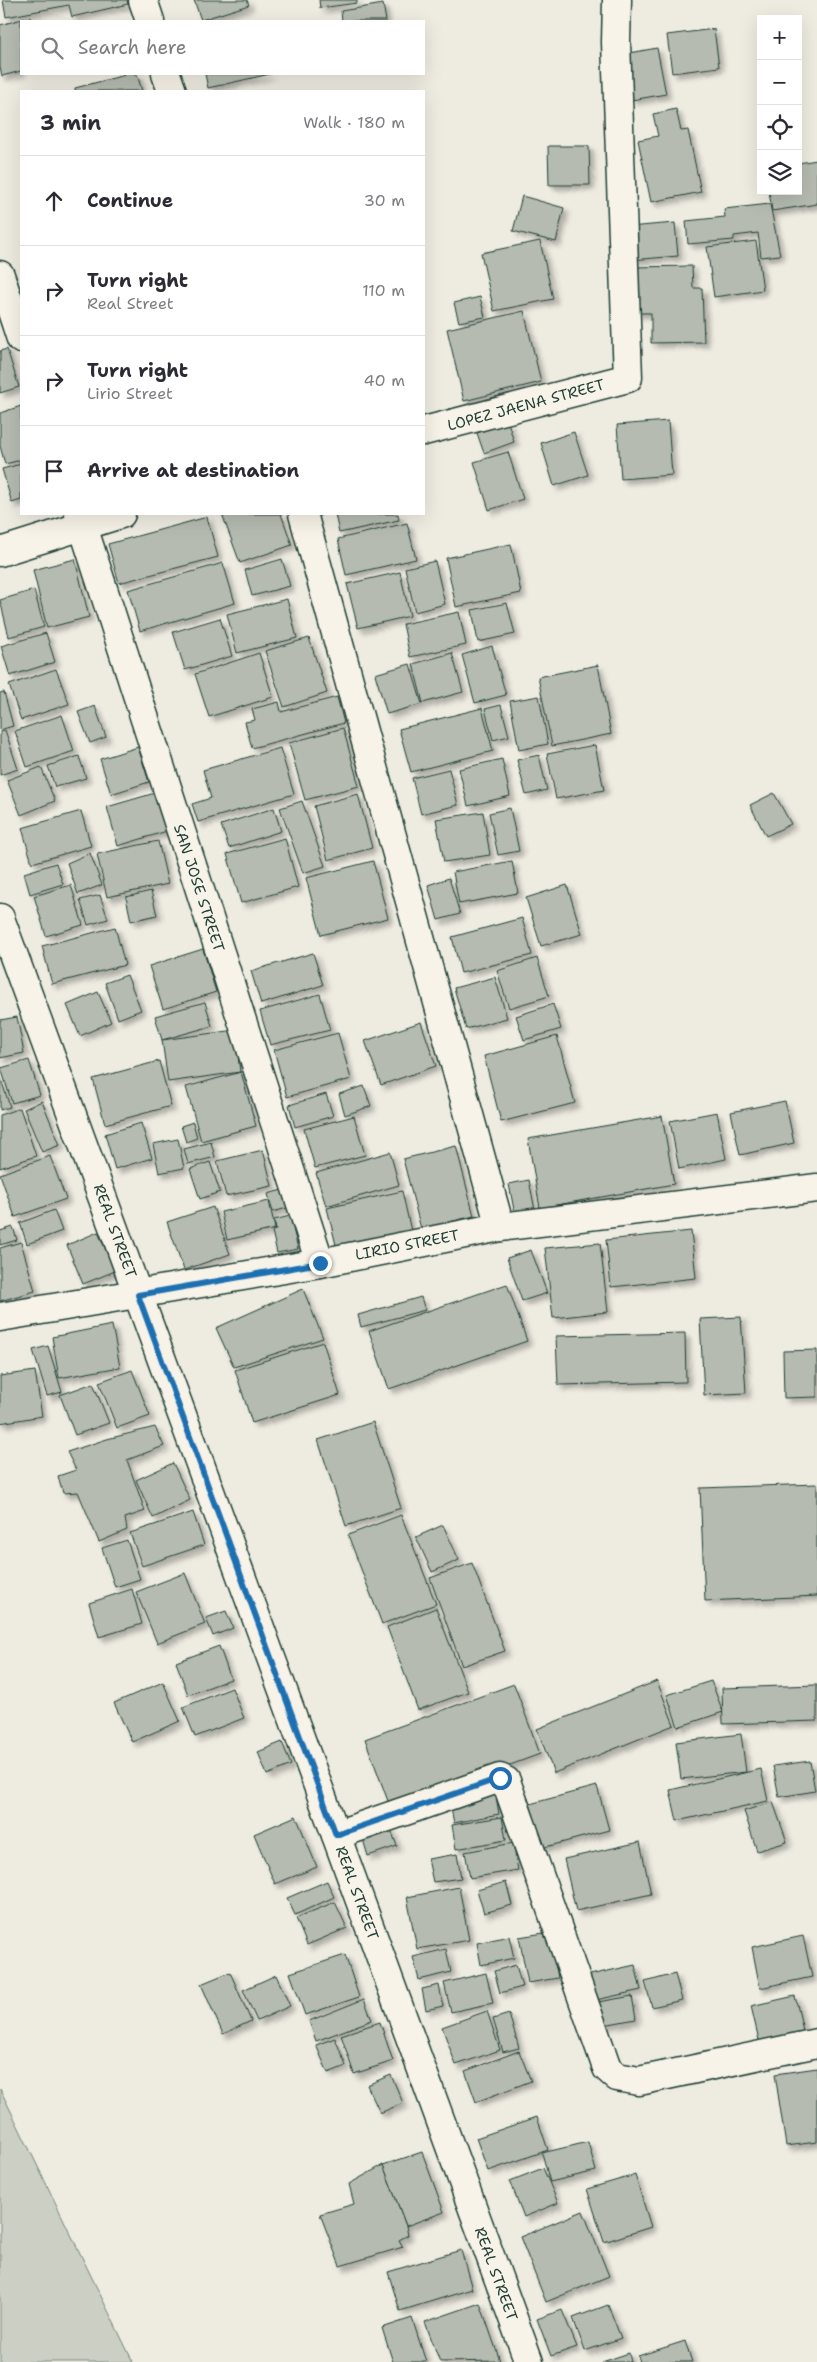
<!DOCTYPE html>
<meta charset="utf-8">
<style>
body{margin:0;font-family:"Shantell Sans",sans-serif;background:#f2f2f3;color:#2b2b33}
.controls{position:absolute;right:15px;top:15px;display:grid;overflow:hidden;border-radius:0px;box-shadow:0 5px 20px #0002}
.controls button{width:45px;height:45px;display:grid;place-items:center;padding:0;border:0;border-bottom:1px solid #e1e1e2;background:#fff;color:#2b2b33;font:25px sans-serif}
.stop{position:absolute;width:15px;height:15px;margin:-11px;border:4px solid #1f6fb2;border-radius:50%;background:#fff}
.stop.end{background:#1f6fb2;border-color:#fff;box-shadow:0 1px 5px #0008}
.list{margin:0;padding:0;list-style:none}
h2{display:flex;justify-content:space-between;align-items:center;height:65px;margin:0;padding:0 20px;font-size:21px}
h2 small{font-size:16px;font-weight:400;color:#7c7c81}
.list li{display:grid;grid-template-columns:32px 1fr auto;gap:15px;align-items:center;box-sizing:border-box;height:90px;padding:0 20px;border-top:1px solid #e1e1e2}
.list b{display:block;font-size:19px;white-space:nowrap}
.list p{margin:0;font-size:16px;white-space:nowrap;color:#7c7c81}
.list em{font-size:16px;font-style:normal;color:#7c7c81}
.icon{flex:none;width:28px;height:28px;fill:none;stroke:currentColor;stroke-width:2;stroke-linecap:round;stroke-linejoin:round}
.map{position:relative;flex:none;width:817px;height:2362px;overflow:hidden}
.search{position:absolute;background:#fff;box-shadow:0 5px 20px #0002;left:20px;top:20px;width:405px;height:55px;display:flex;align-items:center;gap:12px;box-sizing:border-box;padding:0 18px;border-radius:0px;color:#7c7c81;font-size:19px}
.panel{position:absolute;background:#fff;box-shadow:0 5px 20px #0002;left:20px;top:90px;width:405px;height:425px;border-radius:0px}
.map>svg:first-child{display:block}
.green{fill:#cccfc4;stroke:#76867c}
.building{fill:#b5bbb0;stroke:#1f3d34;filter:url(#shadow)}
.lines{fill:none;stroke-linecap:round;stroke-linejoin:round}
.minor-casing{stroke:#1f3d34;stroke-width:31}
.major-casing{stroke:#1f3d34;stroke-width:31}
.minor{stroke:#f7f3e8;stroke-width:28}
.major{stroke:#f7f3e8;stroke-width:28}
.route{stroke:#1f6fb2;stroke-width:6}
.labels{text-anchor:middle;stroke-width:4.5;stroke-linejoin:round;paint-order:stroke}
.street-label{font-size:15px;fill:#1f3d34;stroke:#f7f3e8}
</style>
<div class="map">
<svg width="817" height="2362" viewBox="0 0 817 2362">
<defs>
<filter id="shadow"><feDropShadow dx="4.5" dy="4.5" stdDeviation="2.5" flood-color="#0004"/></filter>
</defs>
<rect width="100%" height="100%" fill="#eeece1"/>
<filter id="ink" filterUnits="userSpaceOnUse"><feTurbulence type="fractalNoise" baseFrequency=".02" numOctaves="2"/><feDisplacementMap in="SourceGraphic" scale="10" xChannelSelector="R" yChannelSelector="G"/><feConvolveMatrix kernelMatrix="1 2 1 2 8 2 1 2 1" color-interpolation-filters="sRGB"/></filter>
<g filter="url(#ink)">
<path class="green" d="M0 2089 133 2362H0Z"/>
<g class="building">
<path d="M3 0H127L128 4 72 17 69 5 6 17Z"/>
<path d="M194 0H247L249 5 201 20Z"/>
<path d="M319 0H357V3L320 8Z"/>
<path d="M383 4 386 21H342L341 11Z"/>
<path d="M30 17 31 21H21V71L2 76 0 67V25Z"/>
<path d="M714 29 719 67 672 73 667 35Z"/>
<path d="M657 48 666 94 632 100 624 54Z"/>
<path d="M129 74H137L142 91H75V88Z"/>
<path d="M205 74H270L208 88Z"/>
<path d="M676 109 681 131 688 130 701 192 651 202 638 140 658 136 653 114Z"/>
<path d="M548 146H589L590 185H549Z"/>
<path d="M817 160V204L772 211 769 191H798V163Z"/>
<path d="M522 196 564 208 556 242 513 231Z"/>
<path d="M770 204 780 255 761 257 758 233 734 236V240L688 244 686 221 725 217 724 209Z"/>
<path d="M675 223 678 256 631 260 628 227Z"/>
<path d="M540 241 553 299 494 311 481 253Z"/>
<path d="M756 241 763 290 714 297 707 247Z"/>
<path d="M692 266 693 288H702L704 342 651 343V313H634L633 267Z"/>
<path d="M480 297 485 317 459 322 454 303Z"/>
<path d="M524 311 541 382 464 401 447 329Z"/>
<path d="M7 349 19 387 0 393V351Z"/>
<path d="M21 406V460L5 464 0 446V413Z"/>
<path d="M668 421 672 475 621 479 617 425Z"/>
<path d="M508 422 514 442 484 453 477 433Z"/>
<path d="M574 432 588 475 554 486 541 443Z"/>
<path d="M508 452 523 499 489 510 474 462Z"/>
<path d="M21 464V500L12 503 2 469Z"/>
<path d="M222 514H281L292 545 240 563Z"/>
<path d="M335 514H398L399 520 339 533Z"/>
<path d="M207 517 218 557 119 583 108 544Z"/>
<path d="M407 523 416 559 346 575 338 539Z"/>
<path d="M511 544 521 593 456 607 446 558Z"/>
<path d="M75 559 89 617 47 628 33 570Z"/>
<path d="M282 559 290 586 252 596 245 570Z"/>
<path d="M435 561 445 604 415 612 405 568Z"/>
<path d="M223 563 235 603 140 631 128 590Z"/>
<path d="M400 572 410 616 358 628 347 584Z"/>
<path d="M34 590 44 627 9 637 0 600Z"/>
<path d="M287 599 297 638 237 653 227 614Z"/>
<path d="M507 603 515 634 478 642 472 610Z"/>
<path d="M459 612 466 645 410 657 403 624Z"/>
<path d="M220 618 232 656 185 670 173 632Z"/>
<path d="M46 633 55 662 10 676 1 646Z"/>
<path d="M309 638 327 693 284 707 265 651Z"/>
<path d="M492 646 506 695 475 703 462 655Z"/>
<path d="M259 653 273 697 209 717 195 674Z"/>
<path d="M452 653 463 692 423 703 413 664Z"/>
<path d="M410 664 422 704 387 714 375 674Z"/>
<path d="M598 665 611 734 552 746 538 677Z"/>
<path d="M56 669 69 704 21 720 9 685Z"/>
<path d="M4 692 13 726 0 730V693Z"/>
<path d="M539 696 548 744 519 750 510 701Z"/>
<path d="M337 697 344 723 252 748 245 722 255 720 252 709 279 702 281 712Z"/>
<path d="M501 705 509 736 493 740 485 709Z"/>
<path d="M95 706 106 737 90 743 78 712Z"/>
<path d="M482 708 493 751 411 772 399 729Z"/>
<path d="M62 715 74 751 27 767 15 731Z"/>
<path d="M343 728 359 786 305 800 289 743Z"/>
<path d="M5 730 18 769 0 775V732Z"/>
<path d="M595 745 604 790 556 799 547 754Z"/>
<path d="M138 747 149 782 111 794 100 759Z"/>
<path d="M280 748 294 794 198 822 192 804 211 798 203 770Z"/>
<path d="M539 755 547 790 526 795 517 760Z"/>
<path d="M79 756 86 778 55 787 48 766Z"/>
<path d="M502 759 510 796 468 806 459 769Z"/>
<path d="M41 767 55 801 21 815 7 780Z"/>
<path d="M449 769 458 805 421 814 412 778Z"/>
<path d="M155 793 167 831 118 846 107 807Z"/>
<path d="M774 793 791 824 766 836 750 805Z"/>
<path d="M358 794 372 848 328 860 314 806Z"/>
<path d="M302 801 325 866 303 873 280 808Z"/>
<path d="M274 808 281 831 229 848 221 825Z"/>
<path d="M510 808 519 851 498 855 489 813Z"/>
<path d="M81 811 91 846 32 863 22 828Z"/>
<path d="M483 812 490 855 444 862 436 819Z"/>
<path d="M285 838 298 887 241 903 227 854Z"/>
<path d="M158 841 168 884 107 897 97 854Z"/>
<path d="M90 853 102 885 78 894 67 863Z"/>
<path d="M373 861 388 918 321 935 306 878Z"/>
<path d="M512 861 518 893 459 904 453 872Z"/>
<path d="M56 863 63 884 30 894 24 873Z"/>
<path d="M449 878 460 914 438 920 428 885Z"/>
<path d="M71 885 83 925 46 936 34 896Z"/>
<path d="M567 885 582 934 541 946 526 898Z"/>
<path d="M151 891 157 915 131 921 126 897Z"/>
<path d="M100 895 108 919 88 925 80 900Z"/>
<path d="M522 918 532 955 461 973 452 937Z"/>
<path d="M115 927 125 965 52 984 42 946Z"/>
<path d="M203 949 216 992 163 1009 149 966Z"/>
<path d="M313 953 323 985 261 1004 251 971Z"/>
<path d="M537 958 549 996 509 1008 497 971Z"/>
<path d="M127 975 141 1010 118 1019 105 983Z"/>
<path d="M495 977 507 1018 466 1029 454 988Z"/>
<path d="M98 992 111 1022 80 1036 67 1005Z"/>
<path d="M320 994 330 1030 270 1045 260 1011Z"/>
<path d="M205 1002 212 1026 162 1040 155 1016Z"/>
<path d="M553 1004 561 1029 524 1040 516 1016Z"/>
<path d="M17 1017 24 1053 0 1058V1020Z"/>
<path d="M421 1022 436 1066 381 1085 365 1041Z"/>
<path d="M235 1030 240 1072 168 1082 162 1040Z"/>
<path d="M338 1033 351 1079 287 1097 274 1050Z"/>
<path d="M557 1036 575 1103 501 1122 484 1056Z"/>
<path d="M29 1060 40 1095 12 1103 1 1068Z"/>
<path d="M159 1061 171 1106 105 1124 93 1079Z"/>
<path d="M241 1072 256 1126 201 1141 186 1087Z"/>
<path d="M0 1076 10 1107 0 1110Z"/>
<path d="M364 1086 371 1106 345 1115 339 1094Z"/>
<path d="M326 1094 333 1116 295 1127 289 1105Z"/>
<path d="M42 1101 60 1145 42 1152 24 1109Z"/>
<path d="M785 1101 794 1143 740 1155 731 1112Z"/>
<path d="M20 1108 36 1156 0 1168V1115Z"/>
<path d="M717 1112 726 1159 679 1169 670 1121Z"/>
<path d="M354 1116 365 1155 315 1168 304 1129Z"/>
<path d="M662 1116 674 1184 540 1208 528 1139Z"/>
<path d="M193 1122 197 1138 186 1142 181 1126Z"/>
<path d="M141 1123 152 1158 115 1169 105 1134Z"/>
<path d="M178 1139 184 1168 159 1173 153 1144Z"/>
<path d="M211 1142 215 1157 188 1164 184 1149Z"/>
<path d="M456 1146 474 1216 421 1229 403 1159Z"/>
<path d="M263 1150 272 1186 226 1196 217 1161Z"/>
<path d="M390 1152 399 1185 326 1206 316 1173Z"/>
<path d="M50 1156 66 1199 15 1217 0 1174Z"/>
<path d="M210 1162 220 1192 200 1199 190 1169Z"/>
<path d="M529 1180 535 1210 515 1215 509 1184Z"/>
<path d="M282 1190 287 1208 273 1212 268 1194Z"/>
<path d="M402 1191 411 1231 337 1249 327 1208Z"/>
<path d="M269 1201 275 1229 227 1240 221 1212Z"/>
<path d="M213 1207 230 1254 184 1270 167 1222Z"/>
<path d="M54 1210 62 1231 27 1244 20 1223Z"/>
<path d="M290 1216 298 1249 277 1253 272 1231 276 1230 274 1220Z"/>
<path d="M13 1227 17 1240 0 1245V1231Z"/>
<path d="M691 1231 696 1278 611 1287 606 1240Z"/>
<path d="M98 1232 115 1271 83 1284 67 1245Z"/>
<path d="M21 1242 35 1291 0 1301V1248Z"/>
<path d="M600 1243 608 1312 553 1318 545 1248Z"/>
<path d="M531 1250 547 1293 522 1301 507 1258Z"/>
<path d="M507 1284 527 1341 389 1389 369 1331Z"/>
<path d="M303 1289 323 1338 234 1367 216 1328Z"/>
<path d="M421 1297 425 1310 361 1327 358 1315Z"/>
<path d="M741 1317 746 1393 704 1395 700 1319Z"/>
<path d="M112 1325 120 1367 59 1378 52 1337Z"/>
<path d="M685 1333 686 1382 558 1385 556 1336Z"/>
<path d="M323 1342 340 1395 252 1423 235 1370Z"/>
<path d="M48 1346 62 1392 47 1396 33 1350Z"/>
<path d="M817 1350V1397L784 1398 783 1351Z"/>
<path d="M132 1370 150 1416 117 1428 99 1382Z"/>
<path d="M35 1371 42 1416 0 1423V1376Z"/>
<path d="M93 1383 109 1423 75 1435 60 1395Z"/>
<path d="M373 1422 401 1508 346 1526 318 1440Z"/>
<path d="M155 1427 164 1446 127 1460 145 1511 125 1518 127 1530 99 1542 78 1492 63 1493 58 1476 76 1470 67 1452 107 1439Z"/>
<path d="M173 1463 190 1500 153 1518 136 1480Z"/>
<path d="M817 1484V1596L705 1601 700 1488Z"/>
<path d="M193 1512 204 1545 142 1566 130 1533Z"/>
<path d="M401 1515 436 1604 382 1624 348 1535Z"/>
<path d="M443 1525 459 1560 432 1572 416 1537Z"/>
<path d="M127 1540 140 1579 115 1587 102 1548Z"/>
<path d="M472 1563 505 1651 462 1666 430 1578Z"/>
<path d="M185 1573 205 1624 157 1643 136 1592Z"/>
<path d="M132 1589 142 1624 99 1637 89 1603Z"/>
<path d="M436 1608 468 1692 418 1710 387 1627Z"/>
<path d="M226 1611 233 1628 213 1636 206 1618Z"/>
<path d="M219 1646 231 1679 188 1695 176 1662Z"/>
<path d="M657 1681 674 1725 554 1773 537 1729Z"/>
<path d="M711 1681 723 1712 678 1727 667 1695Z"/>
<path d="M163 1682 180 1721 132 1742 114 1703Z"/>
<path d="M514 1684 540 1754 391 1809 365 1739Z"/>
<path d="M817 1685V1721L723 1724 722 1688Z"/>
<path d="M232 1688 244 1718 195 1737 183 1707Z"/>
<path d="M741 1734 746 1772 681 1779 676 1742Z"/>
<path d="M282 1742 291 1765 267 1775 258 1752Z"/>
<path d="M810 1761 815 1791 779 1797 773 1766Z"/>
<path d="M761 1769 768 1801 677 1821 670 1790Z"/>
<path d="M597 1786 609 1830 542 1848 530 1804Z"/>
<path d="M495 1790 499 1814 454 1823 449 1799Z"/>
<path d="M773 1802 787 1842 757 1851 744 1811Z"/>
<path d="M296 1816 317 1867 275 1884 254 1834Z"/>
<path d="M502 1817 506 1840 456 1849 452 1825Z"/>
<path d="M390 1827 397 1846 368 1856 362 1836Z"/>
<path d="M640 1842 651 1894 576 1911 564 1859Z"/>
<path d="M513 1843 518 1870 470 1878 465 1852Z"/>
<path d="M457 1854 461 1878 433 1882 428 1859Z"/>
<path d="M327 1881 334 1897 295 1915 287 1898Z"/>
<path d="M506 1882 512 1905 484 1913 477 1890Z"/>
<path d="M459 1887 469 1940 417 1949 407 1897Z"/>
<path d="M335 1902 347 1928 307 1945 296 1918Z"/>
<path d="M550 1932 558 1978 528 1983 519 1937Z"/>
<path d="M509 1936 514 1958 481 1965 477 1943Z"/>
<path d="M803 1936 812 1977 760 1988 752 1947Z"/>
<path d="M446 1949 451 1972 419 1980 413 1957Z"/>
<path d="M345 1955 359 1997 305 2015 290 1973Z"/>
<path d="M516 1965 522 1987 500 1993 494 1971Z"/>
<path d="M635 1965 641 1990 587 2002 581 1977Z"/>
<path d="M230 1972 251 2021 223 2034 201 1984Z"/>
<path d="M486 1973 493 2003 451 2012 444 1983Z"/>
<path d="M675 1974 682 2000 652 2007 645 1982Z"/>
<path d="M276 1975 290 2006 257 2021 243 1990Z"/>
<path d="M439 1985 443 2006 426 2010 422 1989Z"/>
<path d="M632 1996 636 2019 598 2026 593 2003Z"/>
<path d="M795 1996 806 2043 762 2053 751 2006Z"/>
<path d="M364 1999 372 2020 316 2041 309 2021Z"/>
<path d="M487 2011 500 2050 456 2065 442 2027Z"/>
<path d="M509 2014 519 2048 503 2052 493 2019Z"/>
<path d="M380 2022 393 2061 354 2074 341 2035Z"/>
<path d="M335 2038 346 2066 328 2073 316 2045Z"/>
<path d="M519 2051 531 2081 476 2102 465 2071Z"/>
<path d="M817 2068V2142L786 2146 775 2074Z"/>
<path d="M391 2075 403 2103 380 2113 367 2085Z"/>
<path d="M537 2117 548 2150 488 2171 476 2138Z"/>
<path d="M588 2142 596 2171 550 2182 542 2153Z"/>
<path d="M422 2152 444 2212 406 2226 383 2165Z"/>
<path d="M383 2165 406 2226 408 2235 399 2240 403 2247 340 2266 320 2214 354 2204 349 2184Z"/>
<path d="M543 2168 558 2203 524 2217 510 2181Z"/>
<path d="M635 2175 651 2227 604 2242 587 2189Z"/>
<path d="M583 2211 609 2276 546 2302 520 2237Z"/>
<path d="M461 2250 472 2289 400 2311 388 2272Z"/>
<path d="M480 2303 500 2361 440 2362 425 2322Z"/>
<path d="M608 2305 621 2338 585 2351 573 2318Z"/>
<path d="M562 2310 577 2347 551 2356 537 2319Z"/>
<path d="M412 2318 426 2362H393L382 2328Z"/>
<path d="M685 2341 692 2362H640L638 2356Z"/>
<path d="M629 2353 631 2362H602Z"/>
</g>
<g class="lines">
<defs>
<g id="minor">
<path d="M143 0 150 21"/>
<path d="M166 74 172 91"/>
<path d="M0 275 21 339"/>
<path d="M424 431 628 378 616 42 617 0"/>
<path d="M79 514 320 1263"/>
<path d="M303 514 500 1227"/>
<path d="M0 552 121 514"/>
<path d="M0 1317 320 1263 500 1227 817 1188"/>
<path d="M336 1835 500 1778 506 1781 607 2068 617 2077 639 2081 817 2043"/>
</g>
<path id="major" d="M0 918 529 2362"/>
</defs>
<use href="#minor" class="minor-casing"/>
<use href="#major" class="major-casing"/>
<use href="#minor" class="minor"/>
<use href="#major" class="major"/>
</g>
</g>
<g class="lines" filter="url(#ink)">
<path class="route" d="M320 1263 138 1295 336 1835 500 1778"/>
</g>
<g class="labels">
<g class="street-label">
<text transform="translate(526 405) rotate(-15)" y="5">LOPEZ JAENA STREET</text>
<text transform="translate(199 888) rotate(72)" y="5">SAN JOSE STREET</text>
<text transform="translate(115 1231) rotate(70)" y="5">REAL STREET</text>
<text transform="translate(407 1245) rotate(-11)" y="5">LIRIO STREET</text>
<text transform="translate(357 1893) rotate(70)" y="5">REAL STREET</text>
<text transform="translate(496 2274) rotate(70)" y="5">REAL STREET</text>
</g>
</g>
</svg>
<div class="controls">
<button>+</button>
<button>−</button>
<button><svg class="icon" aria-label="locate" viewBox="0 0 24 24"><circle cx="12" cy="12" r="6"/><path d="M12 2v4M12 18v4M2 12h4M18 12h4"/></svg></button>
<button><svg class="icon" aria-label="layers" viewBox="0 0 24 24"><path d="M12 4l9 5-9 5-9-5zM3 14l9 5 9-5"/></svg></button>
</div>
<div class="stop" style="left:500px;top:1778px"></div>
<div class="stop end" style="left:320px;top:1263px"></div>
<div class="search"><svg class="icon" aria-label="search" viewBox="0 0 24 24"><circle cx="10" cy="10" r="6"/><path d="M15 15l6 6"/></svg>Search here</div>
<section class="panel">
<h2>3 min<small>Walk · 180 m</small></h2>
<ul class="list">
<li><svg class="icon" aria-label="ahead" viewBox="0 0 24 24"><path d="M12 20V5M6 11l6-6 6 6"/></svg><div><b>Continue</b></div><em>30 m</em></li>
<li><svg class="icon" aria-label="right" viewBox="0 0 24 24"><path d="M7 20v-9h11M14 6l5 5-5 5"/></svg><div><b>Turn right</b><p>Real Street</p></div><em>110 m</em></li>
<li><svg class="icon" aria-label="right" viewBox="0 0 24 24"><path d="M7 20v-9h11M14 6l5 5-5 5"/></svg><div><b>Turn right</b><p>Lirio Street</p></div><em>40 m</em></li>
<li><svg class="icon" aria-label="arrive" viewBox="0 0 24 24"><path d="M6 21V4h12l-3 4 3 4H6"/></svg><div><b>Arrive at destination</b></div></li>
</ul>
</section>
</div>
